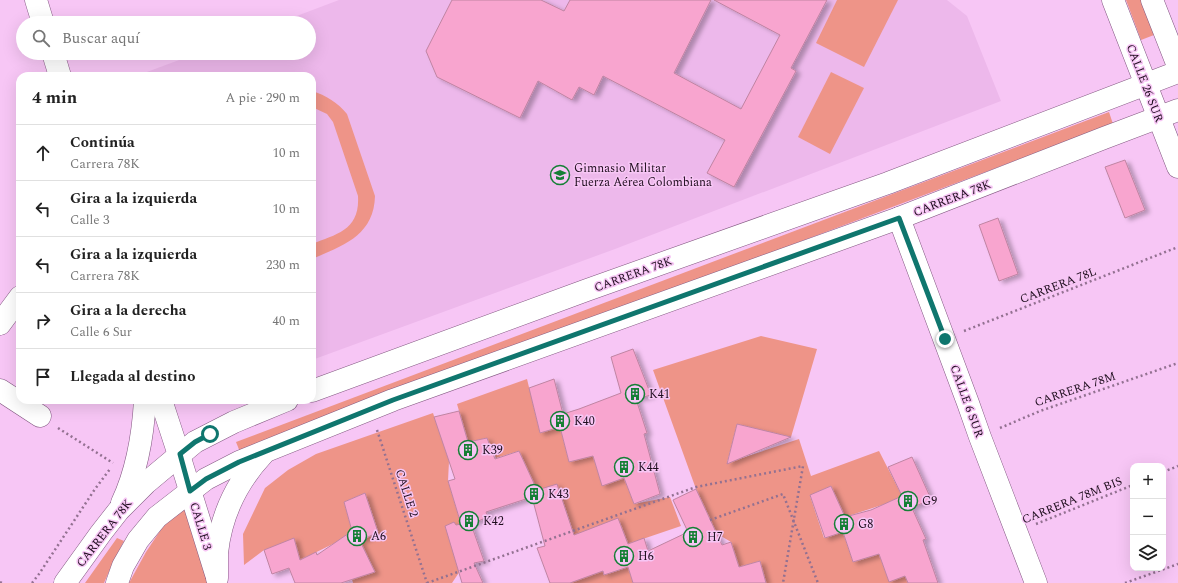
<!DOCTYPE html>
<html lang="es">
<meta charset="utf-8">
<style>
body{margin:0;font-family:Spectral,serif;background:#f2f2f2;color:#222}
.controls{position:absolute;right:12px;bottom:12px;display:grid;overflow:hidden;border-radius:8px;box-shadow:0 4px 16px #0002}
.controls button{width:36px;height:36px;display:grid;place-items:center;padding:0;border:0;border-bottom:1px solid #e0e0e0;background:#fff;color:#222;font:20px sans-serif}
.stop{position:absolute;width:12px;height:12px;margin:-9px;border:3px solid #0f766e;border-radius:50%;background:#fff}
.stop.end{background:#0f766e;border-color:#fff;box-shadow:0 1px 4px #0008}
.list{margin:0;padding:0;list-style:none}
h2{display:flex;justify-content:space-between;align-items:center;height:52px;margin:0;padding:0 16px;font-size:17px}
h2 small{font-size:13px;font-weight:400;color:#767676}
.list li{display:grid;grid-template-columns:26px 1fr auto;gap:12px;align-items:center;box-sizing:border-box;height:56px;padding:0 16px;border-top:1px solid #e0e0e0}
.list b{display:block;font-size:15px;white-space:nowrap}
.list p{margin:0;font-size:13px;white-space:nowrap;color:#767676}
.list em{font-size:13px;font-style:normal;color:#767676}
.icon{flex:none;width:22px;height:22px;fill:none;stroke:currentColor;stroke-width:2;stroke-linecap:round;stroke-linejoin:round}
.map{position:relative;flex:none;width:1178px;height:583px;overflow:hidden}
.search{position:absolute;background:#fff;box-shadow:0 4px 16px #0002;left:16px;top:16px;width:300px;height:44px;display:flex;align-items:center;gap:10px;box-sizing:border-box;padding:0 14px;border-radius:22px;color:#767676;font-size:15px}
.panel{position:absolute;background:#fff;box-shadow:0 4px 16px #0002;left:16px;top:72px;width:300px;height:332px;border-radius:12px}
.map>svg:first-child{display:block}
.built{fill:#edb8eb}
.green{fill:#ee9488}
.building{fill:#f8a5cf;stroke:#bf84a2;filter:url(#shadow)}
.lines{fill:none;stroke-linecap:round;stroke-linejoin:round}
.minor-casing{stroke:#835982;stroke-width:23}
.major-casing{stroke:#835982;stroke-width:23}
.path{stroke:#937191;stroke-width:2.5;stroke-dasharray:2 3;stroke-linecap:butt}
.minor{stroke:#fff;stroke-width:22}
.major{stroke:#fff;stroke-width:22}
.route{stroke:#0f766e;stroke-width:5}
.labels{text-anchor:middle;stroke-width:3;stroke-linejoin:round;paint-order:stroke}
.street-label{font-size:12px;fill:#1e0d1d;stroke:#f7c6f5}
.poi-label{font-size:12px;fill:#1e0d1d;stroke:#f7c6f5;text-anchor:start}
</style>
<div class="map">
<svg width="1178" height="583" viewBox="0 0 1178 583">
<defs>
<filter id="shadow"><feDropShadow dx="4.5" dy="2.5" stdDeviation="2" flood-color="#0004"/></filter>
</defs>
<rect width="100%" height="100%" fill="#f7c6f5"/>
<path class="built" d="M339 0H947L967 16 1001 101 615 249 312 360V76H136L198 53H309V23H278Z"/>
<g class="green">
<path d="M837 0H898L864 67 816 43Z"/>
<path d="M1126 0H1141L1154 35 1141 40Z"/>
<path d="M831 72 864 88 830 154 798 137Z"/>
<path d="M312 91C326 95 338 103 347 114L375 196C374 236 342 246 312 259V244C337 234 360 230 358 196L333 122 327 114 312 107Z"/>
<path d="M1109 112 1113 124 240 452 236 442Z"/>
<path d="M761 336 817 349 791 437 737 424 727 463 799 439 811 476 879 451 902 496 885 504 845 517 831 486 810 496 824 538 843 532 853 562 879 554 889 581 905 576 908 583H766L760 561 739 567 731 542 716 533 696 489 653 370Z"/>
<path d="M527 379 540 433 560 427 569 462 593 456 602 485 624 478 634 504 670 497 681 526 628 544 591 529 604 575 628 567 633 583H570L577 580 519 451 496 458 487 438 468 442 457 404Z"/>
<path d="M433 413 449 461 448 481 461 524 460 571 452 583H353L352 579 374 571 360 541 378 532 365 493 344 502 352 531 335 543 300 560 294 539 264 550 244 565 243 534 265 488 288 470 316 454Z"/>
<path d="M186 507 210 583H129L146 552 164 525Z"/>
<path d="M117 538 124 541 115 558 104 583H85Z"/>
</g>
<g class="building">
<path d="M452 0H541L564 11 570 0H711L674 73 741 109 780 35 714 0H827L791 68 796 71 734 187 707 173 725 140 603 76 594 95 579 87 572 100 538 81 520 118 437 77 426 51Z"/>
<path d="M1125 160 1145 210 1125 218 1105 167Z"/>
<path d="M998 218 1018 274 999 281 979 225Z"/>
<path d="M633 349 651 395 636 399 647 433 644 434 660 494 634 504 624 478 602 486 593 456 569 462 560 427 540 433 529 388 554 379 563 414 579 409 621 393 611 357Z"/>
<path d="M459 411 468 442 487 438 495 459 519 451 537 490 557 484 574 535 618 518 628 544 644 538 648 551 688 532 673 500 696 489 722 545 731 542 739 567 760 561 766 583H633L628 567 604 575 603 571 570 583H550L537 548 545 546 532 497 486 512 488 517 471 524 484 561 474 563 483 583H462L445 526 454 522 456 525 461 524 448 481 455 479 434 417Z"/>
<path d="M737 424 791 437 727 464Z"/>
<path d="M912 457 931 499 912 508 926 539 923 540 938 583H908L905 576 889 582 879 554 853 562 843 532 825 538 810 495 831 486 845 517 871 510 902 496 888 467Z"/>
<path d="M365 493 378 532 360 541 375 572 341 583H295L289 568 272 574 264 550 294 538 300 560 316 552 317 555 352 531 344 502Z"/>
</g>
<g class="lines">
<defs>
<g id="minor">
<path d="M36 0 43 23"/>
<path d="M53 53 60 76"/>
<path d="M899 218 968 403 980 437 1036 583"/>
<path d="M0 324 20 297"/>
<path d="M0 390 40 416"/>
<path d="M161 400 179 455 216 574"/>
</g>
<g id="major">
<path d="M1113 0 1178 167"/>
<path d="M1152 0 1178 66"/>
<path d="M312 391 587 290 888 183 1178 72"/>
<path d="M122 503C137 471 143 436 145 400"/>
<path d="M217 578C217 570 217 561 217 553 221 514 237 482 263 454"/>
<path d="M65 583 101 533 119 510 146 483 195 442 234 422 287 400"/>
<path d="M117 583 123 566 138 540 157 517 206 479 239 462 393 400 899 218 1104 138 1178 110"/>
</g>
</defs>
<use href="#minor" class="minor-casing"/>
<use href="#major" class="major-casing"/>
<g class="path">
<path d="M964 331 1178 247"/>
<path d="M58 428 113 463"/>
<path d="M1000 428 1040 411 1178 363"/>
<path d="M377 430 427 583"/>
<path d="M1163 472 1178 466"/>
<path d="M710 520 783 494 818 583"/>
<path d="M1036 524 1133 485"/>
<path d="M0 582 2 583"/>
<path d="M32 583 39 574 95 489 110 469"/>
<path d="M427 583 696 487 803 466 783 583"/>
<path d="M1125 583 1178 564"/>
</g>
<use href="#minor" class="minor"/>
<use href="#major" class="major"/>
</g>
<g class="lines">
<path class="route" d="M210 434 195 442 180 454 190 491 206 479 239 462 393 400 899 218 945 339"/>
</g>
<defs>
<symbol id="school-ring" viewBox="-11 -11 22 22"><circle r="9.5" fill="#f7c6f5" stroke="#157f35" stroke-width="1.5"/><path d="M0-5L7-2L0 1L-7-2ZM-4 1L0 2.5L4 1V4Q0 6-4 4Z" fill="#157f35"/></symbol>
<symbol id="building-ring" viewBox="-11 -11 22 22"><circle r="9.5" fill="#f7c6f5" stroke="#157f35" stroke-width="1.5"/><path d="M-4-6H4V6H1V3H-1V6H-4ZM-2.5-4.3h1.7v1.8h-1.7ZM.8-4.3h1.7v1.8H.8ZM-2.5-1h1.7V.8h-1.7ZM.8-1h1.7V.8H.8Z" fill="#157f35"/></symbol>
</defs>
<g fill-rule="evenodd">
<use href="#school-ring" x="549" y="164" width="22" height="22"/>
<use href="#building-ring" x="624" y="383" width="22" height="22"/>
<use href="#building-ring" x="549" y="410" width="22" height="22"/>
<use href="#building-ring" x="457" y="439" width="22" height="22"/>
<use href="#building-ring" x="613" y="456" width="22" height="22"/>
<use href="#building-ring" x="523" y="483" width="22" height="22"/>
<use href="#building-ring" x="897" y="490" width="22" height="22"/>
<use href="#building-ring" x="458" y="510" width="22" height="22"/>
<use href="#building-ring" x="833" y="513" width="22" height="22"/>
<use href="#building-ring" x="346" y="525" width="22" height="22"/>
<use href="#building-ring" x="682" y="526" width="22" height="22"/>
<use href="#building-ring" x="613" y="545" width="22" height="22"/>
</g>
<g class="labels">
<g class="street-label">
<text transform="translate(1145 83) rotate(69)" y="4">CALLE 26 SUR</text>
<text transform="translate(952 198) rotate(-21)" y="4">CARRERA 78K</text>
<text transform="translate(633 274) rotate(-20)" y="4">CARRERA 78K</text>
<text transform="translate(1058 285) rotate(-21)" y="4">CARRERA 78L</text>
<text transform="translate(1075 389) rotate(-19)" y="4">CARRERA 78M</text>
<text transform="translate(967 401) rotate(70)" y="4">CALLE 6 SUR</text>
<text transform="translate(407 493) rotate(72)" y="4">CALLE 2</text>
<text transform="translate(1072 500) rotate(-22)" y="4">CARRERA 78M BIS</text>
<text transform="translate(201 526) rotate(73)" y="4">CALLE 3</text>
<text transform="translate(104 533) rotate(-52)" y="4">CARRERA 78K</text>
</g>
<g class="poi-label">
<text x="574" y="172">Gimnasio Militar<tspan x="574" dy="14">Fuerza Aérea Colombiana</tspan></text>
<text x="649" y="398">K41</text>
<text x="574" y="425">K40</text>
<text x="482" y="454">K39</text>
<text x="638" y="471">K44</text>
<text x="548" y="498">K43</text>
<text x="922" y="505">G9</text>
<text x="483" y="525">K42</text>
<text x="858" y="528">G8</text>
<text x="371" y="540">A6</text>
<text x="707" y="541">H7</text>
<text x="638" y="560">H6</text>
</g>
</g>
</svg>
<div class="controls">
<button>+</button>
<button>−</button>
<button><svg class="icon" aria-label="layers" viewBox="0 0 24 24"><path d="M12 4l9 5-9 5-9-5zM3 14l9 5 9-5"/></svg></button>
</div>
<div class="stop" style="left:210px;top:434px"></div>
<div class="stop end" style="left:945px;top:339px"></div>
<div class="search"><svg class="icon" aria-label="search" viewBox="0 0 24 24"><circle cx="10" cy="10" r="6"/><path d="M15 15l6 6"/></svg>Buscar aquí</div>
<section class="panel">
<h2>4 min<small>A pie · 290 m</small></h2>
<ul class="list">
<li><svg class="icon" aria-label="ahead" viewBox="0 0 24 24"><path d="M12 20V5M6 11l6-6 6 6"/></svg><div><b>Continúa</b><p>Carrera 78K</p></div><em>10 m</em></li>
<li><svg class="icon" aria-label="left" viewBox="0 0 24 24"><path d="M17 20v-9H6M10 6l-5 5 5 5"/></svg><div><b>Gira a la izquierda</b><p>Calle 3</p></div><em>10 m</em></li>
<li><svg class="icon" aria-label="left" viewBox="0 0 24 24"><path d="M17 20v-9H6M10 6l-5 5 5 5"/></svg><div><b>Gira a la izquierda</b><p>Carrera 78K</p></div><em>230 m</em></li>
<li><svg class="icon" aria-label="right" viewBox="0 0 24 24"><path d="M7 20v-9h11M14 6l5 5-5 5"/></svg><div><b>Gira a la derecha</b><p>Calle 6 Sur</p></div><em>40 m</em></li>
<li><svg class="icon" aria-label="arrive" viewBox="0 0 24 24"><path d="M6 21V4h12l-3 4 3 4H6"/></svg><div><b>Llegada al destino</b></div></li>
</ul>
</section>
</div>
